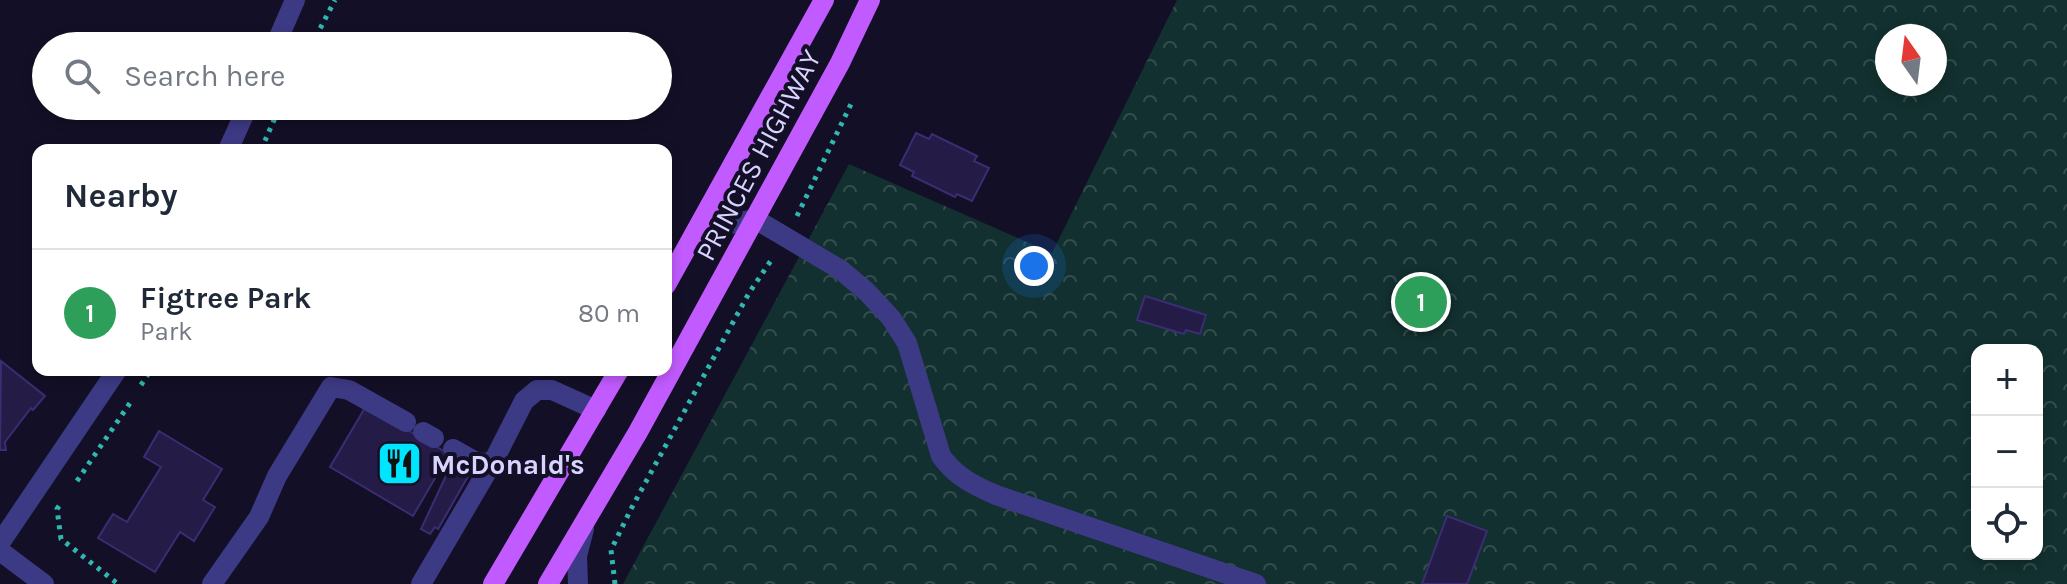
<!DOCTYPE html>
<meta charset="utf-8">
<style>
body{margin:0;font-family:Karla,sans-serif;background:#f6f6f7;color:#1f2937}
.controls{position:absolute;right:24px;bottom:24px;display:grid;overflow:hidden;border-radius:16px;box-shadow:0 4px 12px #0003}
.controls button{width:72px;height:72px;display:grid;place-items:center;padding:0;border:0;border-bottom:2px solid #e0e1e3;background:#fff;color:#1f2937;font:40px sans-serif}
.compass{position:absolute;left:1875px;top:24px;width:72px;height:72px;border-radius:50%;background:#fff;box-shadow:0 4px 12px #0003;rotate:346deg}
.you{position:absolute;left:1034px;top:266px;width:28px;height:28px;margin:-20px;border:6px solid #fff;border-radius:50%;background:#1a73e8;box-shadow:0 0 0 12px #1a73e833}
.badge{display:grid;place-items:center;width:52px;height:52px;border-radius:50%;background:#b45309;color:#fff;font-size:26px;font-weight:700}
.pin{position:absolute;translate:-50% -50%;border:4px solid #fff;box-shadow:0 2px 8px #0006}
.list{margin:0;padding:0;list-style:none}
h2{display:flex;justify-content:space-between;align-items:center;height:104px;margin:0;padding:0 32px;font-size:34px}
h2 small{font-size:26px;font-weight:400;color:#747a83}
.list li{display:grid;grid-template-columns:52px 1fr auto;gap:24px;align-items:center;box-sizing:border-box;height:128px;padding:0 32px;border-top:2px solid #e0e1e3}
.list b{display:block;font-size:30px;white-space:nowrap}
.list p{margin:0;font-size:26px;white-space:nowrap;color:#747a83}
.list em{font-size:26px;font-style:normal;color:#747a83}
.icon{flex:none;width:44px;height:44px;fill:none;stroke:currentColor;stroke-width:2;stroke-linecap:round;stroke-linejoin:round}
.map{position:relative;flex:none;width:2067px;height:584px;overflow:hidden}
.search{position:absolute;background:#fff;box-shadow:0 4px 12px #0003;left:32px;top:32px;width:640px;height:88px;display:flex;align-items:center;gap:20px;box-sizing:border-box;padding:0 28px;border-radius:44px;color:#747a83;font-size:30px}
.panel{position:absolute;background:#fff;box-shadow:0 4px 12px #0003;left:32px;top:144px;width:640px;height:232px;border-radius:16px}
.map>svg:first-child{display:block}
.forest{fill:url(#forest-crowns);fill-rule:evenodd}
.building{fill:#241b47;stroke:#3b2d73;stroke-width:2}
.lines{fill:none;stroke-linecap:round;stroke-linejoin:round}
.path{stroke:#2fb8b0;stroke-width:5;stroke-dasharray:4 6;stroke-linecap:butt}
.service{stroke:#3d3a85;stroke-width:20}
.minor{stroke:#3d3a85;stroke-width:20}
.tertiary{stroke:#3d3a85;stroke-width:20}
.primary{stroke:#c25bff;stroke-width:20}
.labels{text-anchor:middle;stroke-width:8;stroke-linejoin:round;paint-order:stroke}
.street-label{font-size:28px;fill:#d9d4ff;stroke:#130f26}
.poi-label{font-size:28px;font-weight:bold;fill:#d9d4ff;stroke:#130f26;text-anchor:start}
</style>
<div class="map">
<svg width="2067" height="584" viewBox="0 0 2067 584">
<defs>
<pattern id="forest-crowns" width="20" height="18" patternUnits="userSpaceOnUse" patternTransform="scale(2)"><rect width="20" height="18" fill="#12302f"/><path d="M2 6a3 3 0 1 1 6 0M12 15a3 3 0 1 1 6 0" fill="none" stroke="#344d4e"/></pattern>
</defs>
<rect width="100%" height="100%" fill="#130f26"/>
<path class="forest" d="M1177 0H2067V584H623L849 164 1052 253ZM1887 36H1935V84H1887ZM1977 350H2037V554H1977Z"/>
<g class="building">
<path d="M916 133 929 139 932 134 977 156 974 161 989 168 972 201 957 194 955 197 912 176 914 172 900 165Z"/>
<path d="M1145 296 1206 315 1200 334 1186 330 1184 334 1137 320Z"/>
<path d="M1 361 45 396 33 410 31 408 5 442 6 450H0Z"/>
<path d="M366 406 449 454 413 516 330 467Z"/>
<path d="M159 431 222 469 203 500 215 507 194 541 180 532 155 572 98 538 113 514 127 522 161 467 144 457Z"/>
<path d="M452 463 470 473 438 529 435 527 430 534 421 529Z"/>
<path d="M1447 516 1487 531 1467 584H1422Z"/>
</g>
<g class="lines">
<g class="path">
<path d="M311 46 335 0"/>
<path d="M261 150 280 106"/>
<path d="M797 216 852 102"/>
<path d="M141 385 151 370"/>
<path d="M77 481 130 403"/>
<path d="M59 506 57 509 61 539 118 584"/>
<path d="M615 584 611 550 631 509 749 293 772 259"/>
</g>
<g class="service">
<path d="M696 231 755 219 841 270 867 292 891 318 907 343 941 456C955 476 973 485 996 495L1256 584"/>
<path d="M423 432 434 438"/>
<path d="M453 449 476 462 489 463 495 458 524 401 537 390H552L596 410"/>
<path d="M212 584 259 517 277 476 331 387 349 390 406 422"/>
<path d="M421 584 495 458"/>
<path d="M578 584 577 556 584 529"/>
</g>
<g class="minor">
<path d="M275 46 295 0"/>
<path d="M228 150 248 106"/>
<path d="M0 543 117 370"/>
</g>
<path class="tertiary" d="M0 551 44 584"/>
<g class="primary">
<path d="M666 285 824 0"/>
<path d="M493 584 619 370"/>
<path d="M548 584 638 432 840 63 870 0"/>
</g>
</g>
<defs>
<symbol id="restaurant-square" viewBox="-11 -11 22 22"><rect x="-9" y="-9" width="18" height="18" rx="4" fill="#00e5ff" stroke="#130f26"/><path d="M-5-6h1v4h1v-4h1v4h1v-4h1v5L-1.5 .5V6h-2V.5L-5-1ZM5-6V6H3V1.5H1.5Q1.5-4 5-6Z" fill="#111"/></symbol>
</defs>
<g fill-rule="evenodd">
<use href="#restaurant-square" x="374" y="438" width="51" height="51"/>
</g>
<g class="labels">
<g class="street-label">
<text transform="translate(758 155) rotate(-62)" y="10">PRINCES HIGHWAY</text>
</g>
<g class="poi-label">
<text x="431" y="474">McDonald's</text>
</g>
</g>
</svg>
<div class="controls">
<button>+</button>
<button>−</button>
<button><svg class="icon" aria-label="locate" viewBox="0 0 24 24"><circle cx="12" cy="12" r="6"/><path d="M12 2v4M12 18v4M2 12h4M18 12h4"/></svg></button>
</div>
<svg class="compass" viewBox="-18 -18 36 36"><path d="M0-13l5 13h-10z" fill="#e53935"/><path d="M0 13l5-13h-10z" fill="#747a83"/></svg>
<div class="you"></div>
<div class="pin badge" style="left:1421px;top:302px;background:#2e9e5b">1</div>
<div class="search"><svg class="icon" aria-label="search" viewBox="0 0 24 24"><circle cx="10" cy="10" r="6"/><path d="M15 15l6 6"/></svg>Search here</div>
<section class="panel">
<h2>Nearby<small></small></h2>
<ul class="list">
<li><span class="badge" style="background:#2e9e5b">1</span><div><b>Figtree Park</b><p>Park</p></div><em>80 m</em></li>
</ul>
</section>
</div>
